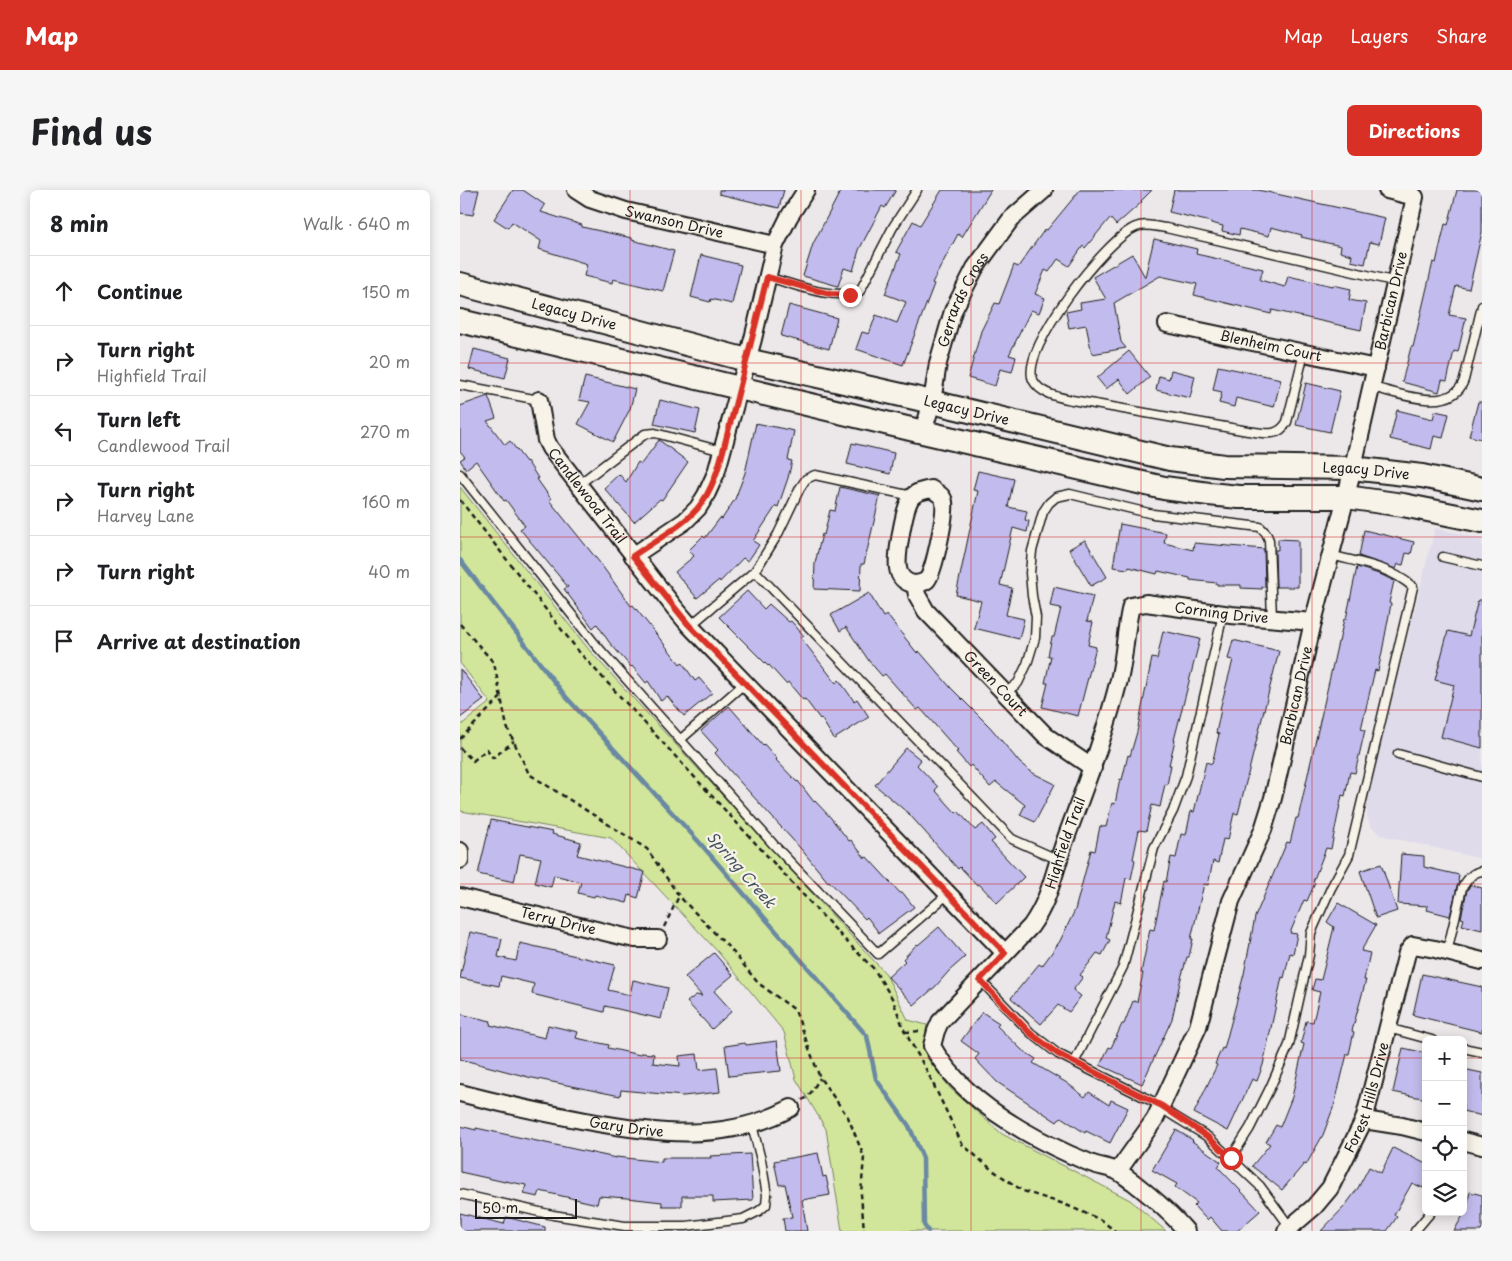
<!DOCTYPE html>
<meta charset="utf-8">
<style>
body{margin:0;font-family:"Playpen Sans",sans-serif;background:#f6f6f6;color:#202124}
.controls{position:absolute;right:15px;bottom:15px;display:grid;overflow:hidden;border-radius:8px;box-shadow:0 2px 12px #0003}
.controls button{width:45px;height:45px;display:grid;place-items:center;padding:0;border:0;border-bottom:1px solid #e0e0e0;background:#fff;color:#202124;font:25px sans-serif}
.scale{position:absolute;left:15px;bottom:12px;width:102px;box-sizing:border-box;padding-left:5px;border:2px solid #1c1c1c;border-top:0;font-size:14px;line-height:18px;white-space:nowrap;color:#1c1c1c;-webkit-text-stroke:4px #f7f3e8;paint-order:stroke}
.stop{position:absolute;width:15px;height:15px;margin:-11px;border:4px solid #d93025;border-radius:50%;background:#fff}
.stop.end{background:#d93025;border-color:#fff;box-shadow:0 1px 5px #0008}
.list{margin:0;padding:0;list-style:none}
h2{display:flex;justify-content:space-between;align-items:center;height:65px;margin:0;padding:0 20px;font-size:21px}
h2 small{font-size:16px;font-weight:400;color:#757577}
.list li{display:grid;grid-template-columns:32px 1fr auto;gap:15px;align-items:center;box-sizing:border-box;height:70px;padding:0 20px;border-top:1px solid #e0e0e0}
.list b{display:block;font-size:19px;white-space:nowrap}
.list p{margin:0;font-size:16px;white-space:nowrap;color:#757577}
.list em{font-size:16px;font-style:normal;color:#757577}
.icon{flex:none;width:28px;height:28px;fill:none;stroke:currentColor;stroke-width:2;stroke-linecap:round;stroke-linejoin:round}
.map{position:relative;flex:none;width:1022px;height:1041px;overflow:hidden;border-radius:8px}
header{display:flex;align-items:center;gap:30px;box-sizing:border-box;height:70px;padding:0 25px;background:#d93025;color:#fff}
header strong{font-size:24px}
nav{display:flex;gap:28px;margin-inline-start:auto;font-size:18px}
.intro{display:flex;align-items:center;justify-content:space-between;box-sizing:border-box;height:120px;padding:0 30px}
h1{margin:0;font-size:35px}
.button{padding:12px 22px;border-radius:8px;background:#d93025;color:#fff;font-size:18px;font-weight:700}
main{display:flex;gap:30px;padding:0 30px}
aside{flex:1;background:#fff;border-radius:8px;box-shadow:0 2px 12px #0003}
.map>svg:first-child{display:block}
.built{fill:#dfdbea}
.green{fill:#d1e69b;stroke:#76815c}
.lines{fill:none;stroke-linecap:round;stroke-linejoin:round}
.stream{stroke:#6b89a2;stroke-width:4.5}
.building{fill:#c2bcee;stroke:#1c1c1c}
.lane-casing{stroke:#1c1c1c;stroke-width:11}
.street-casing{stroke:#1c1c1c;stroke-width:20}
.secondary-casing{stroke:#1c1c1c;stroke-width:26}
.path{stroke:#1c1c1c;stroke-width:2.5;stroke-dasharray:5 4;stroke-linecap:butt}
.lane{stroke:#f7f3e8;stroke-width:8}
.street{stroke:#f7f3e8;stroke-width:16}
.secondary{stroke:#f7f3e8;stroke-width:22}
.route{stroke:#d93025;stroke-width:6}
.grid{fill:none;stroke:#d62828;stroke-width:1;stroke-opacity:0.55}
.labels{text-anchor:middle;stroke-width:4.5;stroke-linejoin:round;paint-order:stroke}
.street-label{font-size:14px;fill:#1c1c1c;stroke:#f7f3e8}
.water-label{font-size:15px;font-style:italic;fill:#43535f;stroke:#f7f3e8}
</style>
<header>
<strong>Map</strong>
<nav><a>Map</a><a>Layers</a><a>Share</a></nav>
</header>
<div class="intro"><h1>Find us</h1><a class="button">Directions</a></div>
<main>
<aside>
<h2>8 min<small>Walk · 640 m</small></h2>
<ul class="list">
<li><svg class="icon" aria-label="ahead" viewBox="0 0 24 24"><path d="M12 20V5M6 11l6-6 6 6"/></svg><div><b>Continue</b></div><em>150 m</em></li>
<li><svg class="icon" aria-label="right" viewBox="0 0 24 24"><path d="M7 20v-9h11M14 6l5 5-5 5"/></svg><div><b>Turn right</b><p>Highfield Trail</p></div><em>20 m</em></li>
<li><svg class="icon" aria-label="left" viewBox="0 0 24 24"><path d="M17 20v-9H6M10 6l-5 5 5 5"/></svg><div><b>Turn left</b><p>Candlewood Trail</p></div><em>270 m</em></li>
<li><svg class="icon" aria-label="right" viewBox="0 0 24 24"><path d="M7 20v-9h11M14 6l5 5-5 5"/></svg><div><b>Turn right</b><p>Harvey Lane</p></div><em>160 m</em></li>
<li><svg class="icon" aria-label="right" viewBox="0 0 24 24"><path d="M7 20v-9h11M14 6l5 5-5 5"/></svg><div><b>Turn right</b></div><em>40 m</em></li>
<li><svg class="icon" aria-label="arrive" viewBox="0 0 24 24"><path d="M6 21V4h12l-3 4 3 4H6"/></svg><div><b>Arrive at destination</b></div></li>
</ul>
</aside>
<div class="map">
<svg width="1022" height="1041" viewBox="0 0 1022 1041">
<rect width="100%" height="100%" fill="#ece8e9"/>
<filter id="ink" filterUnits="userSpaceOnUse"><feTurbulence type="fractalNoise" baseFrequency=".02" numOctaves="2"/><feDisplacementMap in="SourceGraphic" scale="10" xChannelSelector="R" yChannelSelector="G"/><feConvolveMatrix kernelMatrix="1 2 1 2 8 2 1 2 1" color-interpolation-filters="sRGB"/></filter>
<g filter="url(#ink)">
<path class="built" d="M975 338 1022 349V669L920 645 910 635 907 626V611Z"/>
<path class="green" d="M0 297 130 461 426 784 448 830 467 835 463 857 467 868 490 898 542 944 670 1010 706 1041H382L366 939 336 889 324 842 258 762 151 648 1 621 0 620V536L30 512 0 473Z"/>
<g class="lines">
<path class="stream" d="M0 370 106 507 239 652 407 846 416 889 449 936 463 968 464 1035 468 1041"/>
</g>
<g class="building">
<path d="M0 0H19L13 25 0 23Z"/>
<path d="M53 0H63L85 15 81 22 122 35V37L172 48V50L214 61 203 101 153 89 152 93 124 86 127 74 79 59 81 51 52 32 48 38 34 29Z"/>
<path d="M259 0H324L319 18 259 4Z"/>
<path d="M381 0H436L425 18 422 16 399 60 393 81 384 78 378 96 343 86 353 54Z"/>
<path d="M482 0H531L502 47 498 44 472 93 474 94 443 175 396 159 402 142 409 144 416 125 437 133 446 112 425 104 441 64 436 62 453 31 460 35Z"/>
<path d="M620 0H692L681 11 682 12 656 35 650 28 625 58 623 56 609 76 598 69 589 82 585 80 575 104 585 108 579 123 571 120 549 165 556 167 552 182 540 179 535 196 508 188 521 141 535 113 539 114 554 75 558 77 585 39 587 40Z"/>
<path d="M714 0H798L925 28 919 54 910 52 905 74 891 71 892 65 880 62 881 56 841 47 842 45 811 37 809 46 780 39 779 45 762 41 763 36 751 33V32L709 22Z"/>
<path d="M997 0H1022V42L1009 99 996 96 989 125 1006 128 998 162 994 161 987 191 982 190 979 202 942 192 951 157H953L973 72 976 73 985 34 988 35Z"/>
<path d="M694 49 737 59 736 64 803 79 800 90 825 97 828 86 873 96V95L891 99 889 110 906 113 901 140 812 120 811 124 734 105 737 94 700 86 654 113 661 152 666 158 632 164 626 135 609 138 606 122 621 119 620 113 646 109 633 87 672 64 685 87Z"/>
<path d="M241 65 281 75 272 114 251 109 250 112 231 107Z"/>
<path d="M329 115 377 128 369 159 321 146Z"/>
<path d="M14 159 50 168 45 188 9 179Z"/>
<path d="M669 161 690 187 670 204 659 189 646 199 637 188Z"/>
<path d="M758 176 821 189 814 217 776 208 774 217 759 213 762 202 753 200Z"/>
<path d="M711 180 735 186 730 208 696 200 699 186 709 189Z"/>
<path d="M125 187 175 199 170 219 153 252 118 234 130 212 119 210Z"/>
<path d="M846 193 880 201 870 242 836 235Z"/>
<path d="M28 206 36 228 27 231 45 255 50 251 66 272 67 271 78 288 77 289 91 309 89 310 140 373 171 416 173 415 220 474 222 472 235 491 239 488 252 503 224 526 207 506 201 511 188 491 186 493 172 476 171 477 149 452 137 434 133 438 104 399 108 397 60 339 65 336 46 310 44 311 16 271 6 279 0 270 5 267 0 261V216Z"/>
<path d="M200 210 240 220 235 243 194 234Z"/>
<path d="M1018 212H1022V249L1009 246Z"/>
<path d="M937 220 973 229 975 221 989 224 983 248 974 246 971 259 930 249Z"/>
<path d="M296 233 334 241 328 270 332 271 328 288 318 317 316 316 293 351 299 355 288 371 283 368 260 392 259 390 237 408 215 382 234 366 229 360 243 346 245 348 260 328 262 329 275 309 285 283Z"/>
<path d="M199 250 228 272 202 310 200 309 174 332 144 298 159 284 166 292 178 272 181 274Z"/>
<path d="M392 253 434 263 430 284 387 274Z"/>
<path d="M518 281 554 289 548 317 567 321 565 330 569 331 567 342 553 338 540 395 552 398 546 425 564 429 559 449 514 438 521 411 496 405 518 301 513 300Z"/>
<path d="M380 297 420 306 404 374H401L400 401 354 399 355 373 362 344 364 345 370 320 375 321Z"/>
<path d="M660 334 706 343 704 353 733 360 734 353 804 359 805 397H802V399L781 398V395H757V393L730 390V388L698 381 697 384 669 377 668 379 653 377Z"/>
<path d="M904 340 954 352 951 364 946 363 943 375 938 374 936 379 899 366Z"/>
<path d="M818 349 838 350V397H816L815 360H818Z"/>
<path d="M625 350 647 387 631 396 609 359Z"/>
<path d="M897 377 922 385 934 391 929 413 931 414 922 462 918 481 915 480 901 539 905 540 895 583 890 582 885 606 882 605 871 659 866 658 853 692 855 693 847 711 844 710 830 743 837 744 833 764 830 763 824 788 822 787 803 875 797 891 792 889 768 941 734 923 757 875 755 874 762 858 764 859 784 784 795 727 827 652 830 653 836 628H838L878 452H879L884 429H886Z"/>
<path d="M594 397 633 406 627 431 633 432 628 455 636 457 618 526 582 517 588 493H585L591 466H588L592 447H594L601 418 590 416Z"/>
<path d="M287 401 304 419 309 414 329 432 331 431 344 446 341 448 376 493 379 490 394 511 397 509 409 527 374 549 361 528 360 529 345 509 343 510 328 492 326 494 309 475 308 476 259 427Z"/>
<path d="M409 403 423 427 427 425 457 463 459 461 491 498 531 538 560 573 573 583 595 594 575 632 560 625 565 615 536 592 530 597 511 575 509 577 496 562 498 561 460 518 457 520 425 484 422 486 409 471 386 437 380 441 371 425Z"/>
<path d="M1018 410H1022V558L981 547 994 495 975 490 988 441 1009 446Z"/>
<path d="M703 441 740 449 714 550H715L709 575H711L707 595 705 594 700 617 692 615 686 641 679 640 673 669 675 670 671 689 666 688 661 713 655 711 646 748 650 750 642 765 637 763 620 785 623 787 613 800 621 806 609 822 598 815 581 834 551 808 579 774 582 776 600 751 615 720 631 660 635 661 640 636 646 637 652 613 655 614 660 589 662 590 668 565 670 566 677 542 692 468 697 469Z"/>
<path d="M773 450 819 461 778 624 774 623 768 650 763 649 758 673 753 671 748 695 744 694 731 749H733L729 767H727L720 792 712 829 682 894 640 875 649 857 651 858 662 834H664L673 811 677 812 683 783H681L690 739 694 740 704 691 706 692 711 667 716 668 721 644 726 645 731 621 734 622 746 572 752 574 759 544 756 543 761 519H760L773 470 768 469Z"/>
<path d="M0 479 24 510 0 528Z"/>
<path d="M269 516 303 555 304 554 317 569 316 570 337 592 338 591 354 612 355 611 371 628 389 651 391 650 405 668 407 667 441 704 443 703 454 717 419 743 407 727 405 729 369 691 368 692 341 659 271 582 255 563 258 560 241 541Z"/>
<path d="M446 558 461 570 457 575 478 597 475 600 496 623 498 621 515 640 523 634 535 649 531 652 564 687 537 713 519 694 517 695 500 677 498 679 449 624 415 595Z"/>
<path d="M31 630 93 642 92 644 121 652 117 665 185 682 178 708 169 705 167 713 135 705 134 707 118 703 121 692 94 685 91 697 75 693 81 668 60 664 54 692 18 684Z"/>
<path d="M941 664 964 666V677L999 685 998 691 999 692 997 697 990 726 967 720 968 716 938 714Z"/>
<path d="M921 674 937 721 916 728 900 681Z"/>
<path d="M1011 695 1022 698V740L1002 735 1004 729 1001 728 1007 700Z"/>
<path d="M878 713 916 735 901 761 910 763 904 790H906L892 841 894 842 889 864H887L875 913 863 945 846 975 844 974 822 1000 792 976 810 954 806 952 816 935 820 937 832 907 844 854 841 853 846 831 853 832 860 802 852 800 855 789 861 790 874 737 867 732Z"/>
<path d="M479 737 505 767 489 781 475 797 454 815 428 787 445 771 443 769 457 754 458 755Z"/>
<path d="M10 742 42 749 38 767 56 771 60 753 155 775 148 800 170 805 173 790 208 798 201 829 145 816 144 822 72 804 74 794 41 786 39 796 0 788Z"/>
<path d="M254 763 273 785 254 801 272 821 252 839 227 812 236 805 242 806 225 787Z"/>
<path d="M962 784 1022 797V842L953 825Z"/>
<path d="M522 822 539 833 537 836 562 860 576 869 573 873 607 893 625 907 629 902 649 915 651 910 668 918 650 953 626 941 625 943 601 927 597 932 537 892 515 869 519 864 501 851Z"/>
<path d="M0 824 31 831 30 835 85 848 88 835 118 842 116 848 149 855 148 858 180 865V863L194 864 193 873 220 876 219 866 237 864 239 880 257 878 260 902 223 906 161 900 160 906 68 887 0 869Z"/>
<path d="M317 851 321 881 269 886 265 856 285 853 286 855Z"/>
<path d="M943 858 966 863V909L933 902Z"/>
<path d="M1003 879 1022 883V926L1003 921Z"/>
<path d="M0 936 16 940V938L156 968V967L202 972V968H251L250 966 290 964 293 1010 253 1012V1006H222V1016H202V1012L167 1008 139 1006 137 1014 80 1001 78 1007 64 1004 66 995 45 991V992L0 982Z"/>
<path d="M716 940 733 950 732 951 761 972 758 977 800 1021 777 1041H762L750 1027 747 1030 734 1016 737 1013 715 997 717 994 692 980Z"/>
<path d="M933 958 966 974V992L963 998 952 993 934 1025 937 1027 927 1041H861L885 1016 898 998 909 977 921 983Z"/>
<path d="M358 963 363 987 366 986 370 1005 342 1010 347 1041H325L323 1028 332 1027 325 994 319 995 314 971Z"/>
<path d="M1010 1002 1022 1005V1041H994L1006 1020Z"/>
<path d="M0 1023 44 1034 46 1027 85 1037V1041H0Z"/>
</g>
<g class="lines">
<defs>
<g id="lane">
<path d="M307 87C334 94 373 111 400 101L433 37 457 0"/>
<path d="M844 163 827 232C818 248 804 243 788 241L612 210C598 207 580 204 573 190 559 160 647 48 676 37 685 33 697 37 706 38L937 92"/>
<path d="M0 195 79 210"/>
<path d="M912 197C938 203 992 225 1004 190L1022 116"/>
<path d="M0 284 135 454 314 655 418 764 488 704"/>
<path d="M118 295 185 244 195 243 262 261"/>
<path d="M983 367 1022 376"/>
<path d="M295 381 552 649 599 670"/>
<path d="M230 436 295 381 318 344 340 298 346 289 355 285 452 306"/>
<path d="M545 503 558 493 567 474 575 448 576 427 572 406 570 383 572 361 583 322 589 313 596 307 610 304 693 324 800 337 806 343 809 350 812 428"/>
<path d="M220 550 285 493"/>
<path d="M938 564 1022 587"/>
<path d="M987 762 1002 698C1007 690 1012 682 1022 681"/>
<path d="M520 790 571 843 598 864 702 916 709 923 748 947 800 996 830 1037"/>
<path d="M928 838 972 850"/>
<path d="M1003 858 1022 862"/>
<path d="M615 871 663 777 694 658 713 621 726 586 763 424"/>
<path d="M771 968 790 938 810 898 829 855 849 765 851 743 871 698 889 665 953 397C929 376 900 373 871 365"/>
<path d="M0 1004 93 1025 165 1036H226L283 1029 299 1021 306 1015 307 1005 301 970 292 935"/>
<path d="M955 1041 971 1022"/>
</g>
<g id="street">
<path id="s1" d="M116 0 130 9 166 21 315 55"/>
<path id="s2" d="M707 134 916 178"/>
<path id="s3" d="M79 210 86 250 90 258 214 417 230 436 545 763"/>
<path id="s4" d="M463 242 472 212 478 173 493 121 515 78 551 29 584 0"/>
<path d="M471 299C477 303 483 305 484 312 486 324 474 382 467 390 463 393 457 394 453 394 445 392 439 387 438 378 436 366 444 318 451 308 456 301 464 301 471 299Z"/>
<path d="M173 366 225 331 238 318 246 305 256 283 293 149 315 55 329 27 346 0"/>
<path id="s5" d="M455 394 457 405 466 421 586 546 633 578"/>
<path d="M0 661V670"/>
<path id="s6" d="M0 707 161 746 175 749H198"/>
<path id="s7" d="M0 903C42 914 84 923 126 931 196 944 266 953 331 918"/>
<path d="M904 930 942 936 966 942"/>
<path d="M1003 951 1022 956"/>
<path id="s8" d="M658 981 695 929 738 837 771 711 803 640 813 608 853 432 886 307 955 7 927 0"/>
<path id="s9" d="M726 1041C711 1023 692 1007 673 992 668 989 663 984 657 981 651 978 643 977 636 975 627 972 619 968 611 965 560 942 500 907 472 856L476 841 480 832 571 736C591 708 594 680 606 648 625 596 645 545 659 490 665 466 665 440 671 416L686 413 771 425 853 432"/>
<path id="s10" d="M826 1041 854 1017 870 998 904 930 947 763 953 755 975 759 1022 771"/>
</g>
<g id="secondary">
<path id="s11" d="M0 94 287 170 472 212 710 269 764 276 892 278 962 286 1022 299"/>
<path d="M0 131 463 242 704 298 749 304 779 307H886L943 315 1022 331"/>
</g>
</defs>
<use href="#lane" class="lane-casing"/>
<use href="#street" class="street-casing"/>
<use href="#secondary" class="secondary-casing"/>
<g class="path">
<path d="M0 310 120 463 383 748 414 779 432 808 445 842 467 881 502 954 531 979 563 1001 604 1014 641 1030 655 1041"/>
<path d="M0 434 34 473 47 537 69 584 187 659 219 706 274 763 298 793 335 820 360 888 388 927 404 967 401 1004 404 1041"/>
<path d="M0 549 41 507"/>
<path d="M0 558 13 571 27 559 33 568 54 551"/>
<path d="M204 737 219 706"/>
<path d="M445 842 461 841"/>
<path d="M342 910 348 907 360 888"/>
</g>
<use href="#lane" class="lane"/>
<use href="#street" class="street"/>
<use href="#secondary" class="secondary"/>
</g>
</g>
<g class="lines" filter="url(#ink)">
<path class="route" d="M390 105 370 104 307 87C296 134 284 180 272 227 263 257 258 295 237 319 220 338 194 351 173 366L228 434 545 763 520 790 570 843 598 864 702 916 748 947 771 968"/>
</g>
<path class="grid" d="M170 0V1041M341 0V1041M511 0V1041M681 0V1041M852 0V1041M0 173H1022M0 347H1022M0 520H1022M0 694H1022M0 868H966M1003 868H1022"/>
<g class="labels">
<g class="street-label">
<text dy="5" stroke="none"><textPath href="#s1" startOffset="104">Swanson Drive</textPath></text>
<text dy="5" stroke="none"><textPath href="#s4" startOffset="139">Gerrards Cross</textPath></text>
<text dy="5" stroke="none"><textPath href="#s8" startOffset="918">Barbican Drive</textPath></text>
<text dy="5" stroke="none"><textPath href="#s11" startOffset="118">Legacy Drive</textPath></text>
<text dy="5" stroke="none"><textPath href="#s2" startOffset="106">Blenheim Court</textPath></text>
<text dy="5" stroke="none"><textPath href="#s11" startOffset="522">Legacy Drive</textPath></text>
<text dy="5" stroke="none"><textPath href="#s11" startOffset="928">Legacy Drive</textPath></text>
<text dy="5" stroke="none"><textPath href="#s3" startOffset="110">Candlewood Trail</textPath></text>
<text dy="5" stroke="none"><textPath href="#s9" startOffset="906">Corning Drive</textPath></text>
<text dy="5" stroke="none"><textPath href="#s5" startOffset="130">Green Court</textPath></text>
<text dy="5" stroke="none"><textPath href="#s8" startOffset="512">Barbican Drive</textPath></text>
<text dy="5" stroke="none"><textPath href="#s9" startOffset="568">Highfield Trail</textPath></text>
<text dy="5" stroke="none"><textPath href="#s6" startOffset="101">Terry Drive</textPath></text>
<text dy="5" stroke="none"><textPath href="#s10" startOffset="160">Forest Hills Drive</textPath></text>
<text dy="5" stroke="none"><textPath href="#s7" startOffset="170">Gary Drive</textPath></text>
</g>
<g class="water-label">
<text transform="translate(281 680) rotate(49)" y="5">Spring Creek</text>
</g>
</g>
</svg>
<div class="controls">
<button>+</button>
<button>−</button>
<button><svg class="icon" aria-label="locate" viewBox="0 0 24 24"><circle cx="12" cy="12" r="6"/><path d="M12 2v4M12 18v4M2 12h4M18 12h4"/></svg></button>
<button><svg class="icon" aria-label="layers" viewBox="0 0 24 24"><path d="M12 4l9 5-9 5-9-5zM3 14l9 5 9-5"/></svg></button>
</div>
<div class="scale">50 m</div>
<div class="stop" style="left:771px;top:968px"></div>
<div class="stop end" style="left:390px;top:105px"></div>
</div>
</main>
